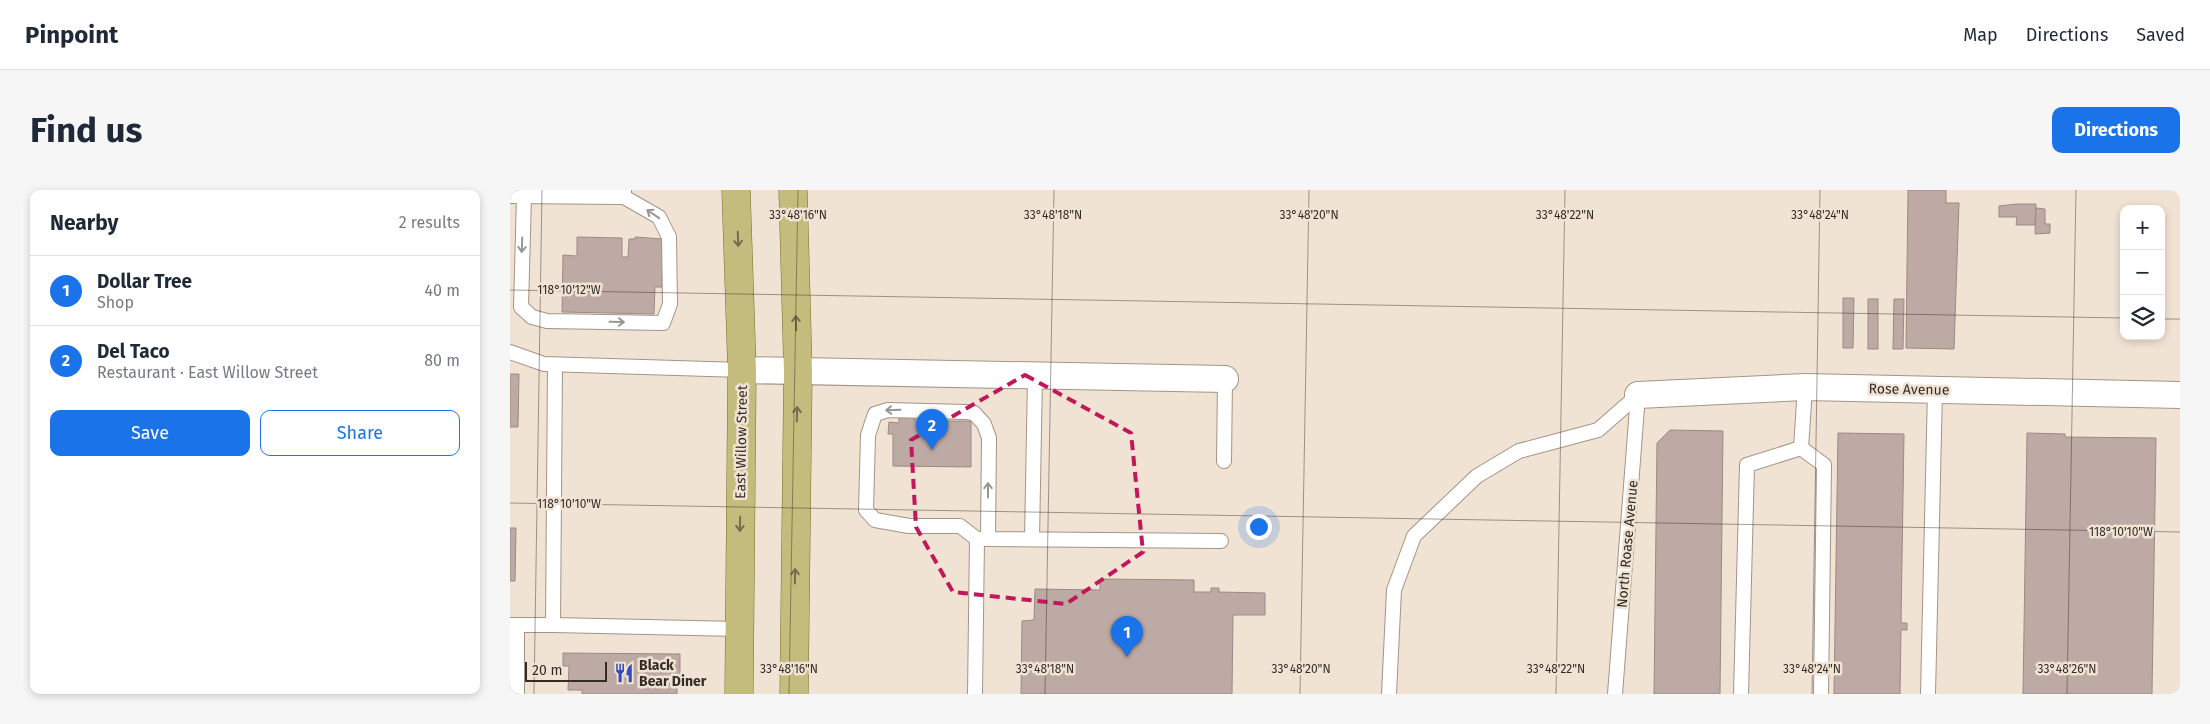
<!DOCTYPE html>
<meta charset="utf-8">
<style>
body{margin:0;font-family:"Fira Sans",sans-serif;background:#f6f6f7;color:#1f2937}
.controls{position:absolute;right:15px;top:15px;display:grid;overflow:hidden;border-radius:10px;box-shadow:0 2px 8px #0003}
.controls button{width:45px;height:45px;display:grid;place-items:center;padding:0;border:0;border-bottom:1px solid #e0e1e3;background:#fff;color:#1f2937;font:25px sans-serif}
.scale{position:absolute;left:15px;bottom:12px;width:82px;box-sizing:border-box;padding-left:5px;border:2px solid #322d27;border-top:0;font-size:14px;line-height:18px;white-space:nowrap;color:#322d27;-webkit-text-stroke:4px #f1e3d4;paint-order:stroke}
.you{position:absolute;left:748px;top:336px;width:18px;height:18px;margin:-12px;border:4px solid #fff;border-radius:50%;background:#1a73e8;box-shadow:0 0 0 8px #1a73e833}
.badge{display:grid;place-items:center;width:32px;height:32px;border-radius:50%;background:#1a73e8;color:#fff;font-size:16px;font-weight:700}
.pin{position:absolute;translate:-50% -41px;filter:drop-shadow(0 1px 2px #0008)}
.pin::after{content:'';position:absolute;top:26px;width:18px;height:15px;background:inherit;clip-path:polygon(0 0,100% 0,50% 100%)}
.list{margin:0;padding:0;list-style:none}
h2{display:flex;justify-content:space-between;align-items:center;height:65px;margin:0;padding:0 20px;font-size:21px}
h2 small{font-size:16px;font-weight:400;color:#747a83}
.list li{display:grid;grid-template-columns:32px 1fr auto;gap:15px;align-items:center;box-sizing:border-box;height:70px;padding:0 20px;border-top:1px solid #e0e1e3}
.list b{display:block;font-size:19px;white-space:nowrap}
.list p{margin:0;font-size:16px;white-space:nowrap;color:#747a83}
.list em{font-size:16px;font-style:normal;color:#747a83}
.actions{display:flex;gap:10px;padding:15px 20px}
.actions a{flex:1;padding:11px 0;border:1px solid #1a73e8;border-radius:10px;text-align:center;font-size:18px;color:#1a73e8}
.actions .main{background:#1a73e8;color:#fff}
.icon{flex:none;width:28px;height:28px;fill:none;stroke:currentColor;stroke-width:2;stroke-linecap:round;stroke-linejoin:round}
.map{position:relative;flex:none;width:1670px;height:504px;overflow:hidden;border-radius:10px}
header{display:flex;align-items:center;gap:30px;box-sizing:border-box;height:70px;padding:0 25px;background:#fff;border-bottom:1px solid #e0e1e3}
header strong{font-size:24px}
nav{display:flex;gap:28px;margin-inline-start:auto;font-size:18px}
.intro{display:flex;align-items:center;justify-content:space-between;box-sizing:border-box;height:120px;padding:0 30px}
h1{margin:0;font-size:35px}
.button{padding:12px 22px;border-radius:10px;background:#1a73e8;color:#fff;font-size:18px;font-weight:700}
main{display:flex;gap:30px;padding:0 30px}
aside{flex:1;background:#fff;border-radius:10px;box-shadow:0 2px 8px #0003}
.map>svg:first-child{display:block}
.building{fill:#beaaa4;stroke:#9c8983}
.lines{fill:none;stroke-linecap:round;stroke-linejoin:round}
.lane-casing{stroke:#a29587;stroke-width:16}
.street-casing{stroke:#a29587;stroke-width:28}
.primary-casing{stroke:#786d27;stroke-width:29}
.lane{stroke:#fff;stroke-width:14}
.street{stroke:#fff;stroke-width:26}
.primary{stroke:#c4bc7d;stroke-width:28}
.oneway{stroke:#989693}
.oneway2{stroke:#746d4e}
.marked{fill:none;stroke:#c2185b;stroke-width:4;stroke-dasharray:10 6;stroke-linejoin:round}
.ticks{fill:none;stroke:#322d27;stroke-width:1;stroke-opacity:0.45}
.labels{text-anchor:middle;stroke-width:5;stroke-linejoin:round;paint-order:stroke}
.street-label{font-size:14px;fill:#322d27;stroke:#f1e3d4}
.poi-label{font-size:14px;font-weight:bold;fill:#322d27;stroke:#f1e3d4;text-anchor:start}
.ticks-label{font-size:12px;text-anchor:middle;fill:#322d27;stroke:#f1e3d4;stroke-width:5;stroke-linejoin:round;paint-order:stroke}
</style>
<header>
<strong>Pinpoint</strong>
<nav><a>Map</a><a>Directions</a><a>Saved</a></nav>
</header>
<div class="intro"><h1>Find us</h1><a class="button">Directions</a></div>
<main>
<aside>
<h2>Nearby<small>2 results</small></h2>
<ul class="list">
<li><span class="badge">1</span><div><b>Dollar Tree</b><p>Shop</p></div><em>40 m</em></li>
<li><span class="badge">2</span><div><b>Del Taco</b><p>Restaurant · East Willow Street</p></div><em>80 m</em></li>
</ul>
<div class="actions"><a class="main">Save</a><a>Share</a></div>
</aside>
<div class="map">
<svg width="1670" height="504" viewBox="0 0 1670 504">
<rect width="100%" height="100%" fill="#f1e3d4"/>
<g class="building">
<path d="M1398 0H1436V13H1449L1444 159 1396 158Z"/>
<path d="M1507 14H1526L1525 35H1506L1507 27H1489V16Z"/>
<path d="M1526 18 1535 19V34H1540V43L1525 44Z"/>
<path d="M67 47 112 48V67H118L119 49H125V47L153 49 152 97H145L144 124 52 122 53 65 67 66Z"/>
<path d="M1333 108H1344L1343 158H1333Z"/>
<rect x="1358" y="109" width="10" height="50"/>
<path d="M1384 109H1394L1393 159H1383Z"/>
<path d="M0 184H9L8 237H0Z"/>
<path d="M415 222H427V231H461V277L383 276V244H378L379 232 389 233V227H405V231H415Z"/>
<path d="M1160 240 1213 241 1210 504H1144L1147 253Z"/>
<path d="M1328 243 1394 244 1391 433H1397V440H1391L1390 504H1324Z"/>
<path d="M1517 243 1555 244V247L1646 248 1642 504H1513Z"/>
<path d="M0 338H6L5 391H0Z"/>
<path d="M590 389 684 390V402H701V398H709V402L755 403V425H723L722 504H511L512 431 524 430 525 399 590 400Z"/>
<path d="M53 463 170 464V491H167V504H72V500H58L59 476H53Z"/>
</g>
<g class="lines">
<defs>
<g id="lane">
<path d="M0 6 114 7V0"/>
<path d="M14 6 11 117 22 127 37 131 153 133 160 114 159 47 149 27 114 7"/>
<path d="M0 162 34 174 232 180"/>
<path d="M45 175 43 435 229 439"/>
<path d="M1291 258 1314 275 1311 504"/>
<path d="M1291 258 1295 197"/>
<path d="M714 271 715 189"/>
<path d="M478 349 479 248 474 234 464 223 456 222 378 220 365 224 358 245 356 320 365 330 399 336H450L467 349H478L711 351"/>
<path d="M522 349 525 186"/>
<path d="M0 435H43"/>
<path d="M7 504V435"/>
<path d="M465 504 467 349"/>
<path d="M879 504 884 400 904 346 967 286 1009 261 1088 240 1128 205"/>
<path d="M1105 504 1128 205"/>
<path d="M1231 504 1237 275 1291 258"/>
<path d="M1418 504 1425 200"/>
</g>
<g id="street">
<path d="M232 180 715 189"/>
<path d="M1128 205 1295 197 1670 205"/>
</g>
<g id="primary">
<path d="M226 0 232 180 229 504"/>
<path d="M283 0 288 182 284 504"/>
</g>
</defs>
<use href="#lane" class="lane-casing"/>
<use href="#street" class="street-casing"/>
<use href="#primary" class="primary-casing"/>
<use href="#lane" class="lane"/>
<use href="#street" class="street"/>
<use href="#primary" class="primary"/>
</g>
<defs><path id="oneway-shaft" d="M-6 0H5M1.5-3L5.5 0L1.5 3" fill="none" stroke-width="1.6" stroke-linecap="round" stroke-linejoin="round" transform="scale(1.25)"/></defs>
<g class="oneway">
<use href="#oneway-shaft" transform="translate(143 24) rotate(-146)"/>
<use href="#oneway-shaft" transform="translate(12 55) rotate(92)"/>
<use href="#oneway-shaft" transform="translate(107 132) rotate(1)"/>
<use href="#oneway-shaft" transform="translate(383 220) rotate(178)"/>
<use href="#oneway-shaft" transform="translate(478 300) rotate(-90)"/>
</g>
<g class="oneway2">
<use href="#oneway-shaft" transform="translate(228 49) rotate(88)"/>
<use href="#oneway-shaft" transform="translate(286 133) rotate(-92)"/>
<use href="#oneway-shaft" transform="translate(287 224) rotate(-89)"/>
<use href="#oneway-shaft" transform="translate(230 334) rotate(91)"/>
<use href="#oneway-shaft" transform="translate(285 386) rotate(-89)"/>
</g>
<path class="marked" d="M515 185 621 243 633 362 556 414 443 402 406 337 401 250Z"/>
<path class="ticks" d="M0 100 1614 128M1651 129H1670M0 313 1670 342M24 504 32 0M279 504 288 0M535 504 544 0M790 504 799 0M1046 504 1055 0M1302 504 1310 0M1557 504 1566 0"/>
<defs>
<symbol id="restaurant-bare" viewBox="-9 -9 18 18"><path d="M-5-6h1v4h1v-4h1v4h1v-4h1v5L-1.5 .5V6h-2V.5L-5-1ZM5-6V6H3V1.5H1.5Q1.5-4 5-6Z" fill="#304ebe" stroke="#f1e3d4" stroke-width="2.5" paint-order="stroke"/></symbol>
</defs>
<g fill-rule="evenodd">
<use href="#restaurant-bare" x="100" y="469" width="28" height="28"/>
</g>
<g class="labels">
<g class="street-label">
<text transform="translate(1399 199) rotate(1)" y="5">Rose Avenue</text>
<text transform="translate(231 252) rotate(-89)" y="5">East Willow Street</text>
<text transform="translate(1117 354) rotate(-85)" y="5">North Roase Avenue</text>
</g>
<g class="poi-label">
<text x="129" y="480">Black<tspan x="129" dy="16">Bear Diner</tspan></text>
</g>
</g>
<g class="ticks-label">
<text x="288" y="29">33°48'16"N</text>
<text x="543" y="29">33°48'18"N</text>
<text x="799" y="29">33°48'20"N</text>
<text x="1055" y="29">33°48'22"N</text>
<text x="1310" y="29">33°48'24"N</text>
<text x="59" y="104">118°10'12"W</text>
<text x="59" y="318">118°10'10"W</text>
<text x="1611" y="346">118°10'10"W</text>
<text x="279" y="483">33°48'16"N</text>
<text x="535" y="483">33°48'18"N</text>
<text x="791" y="483">33°48'20"N</text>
<text x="1046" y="483">33°48'22"N</text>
<text x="1302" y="483">33°48'24"N</text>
<text x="1557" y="483">33°48'26"N</text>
</g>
</svg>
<div class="controls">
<button>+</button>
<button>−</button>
<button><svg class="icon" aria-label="layers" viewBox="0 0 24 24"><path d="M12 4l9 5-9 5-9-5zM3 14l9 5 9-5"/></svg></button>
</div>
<div class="scale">20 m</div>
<div class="you"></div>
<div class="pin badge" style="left:617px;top:467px">1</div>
<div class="pin badge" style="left:422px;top:260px">2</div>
</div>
</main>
